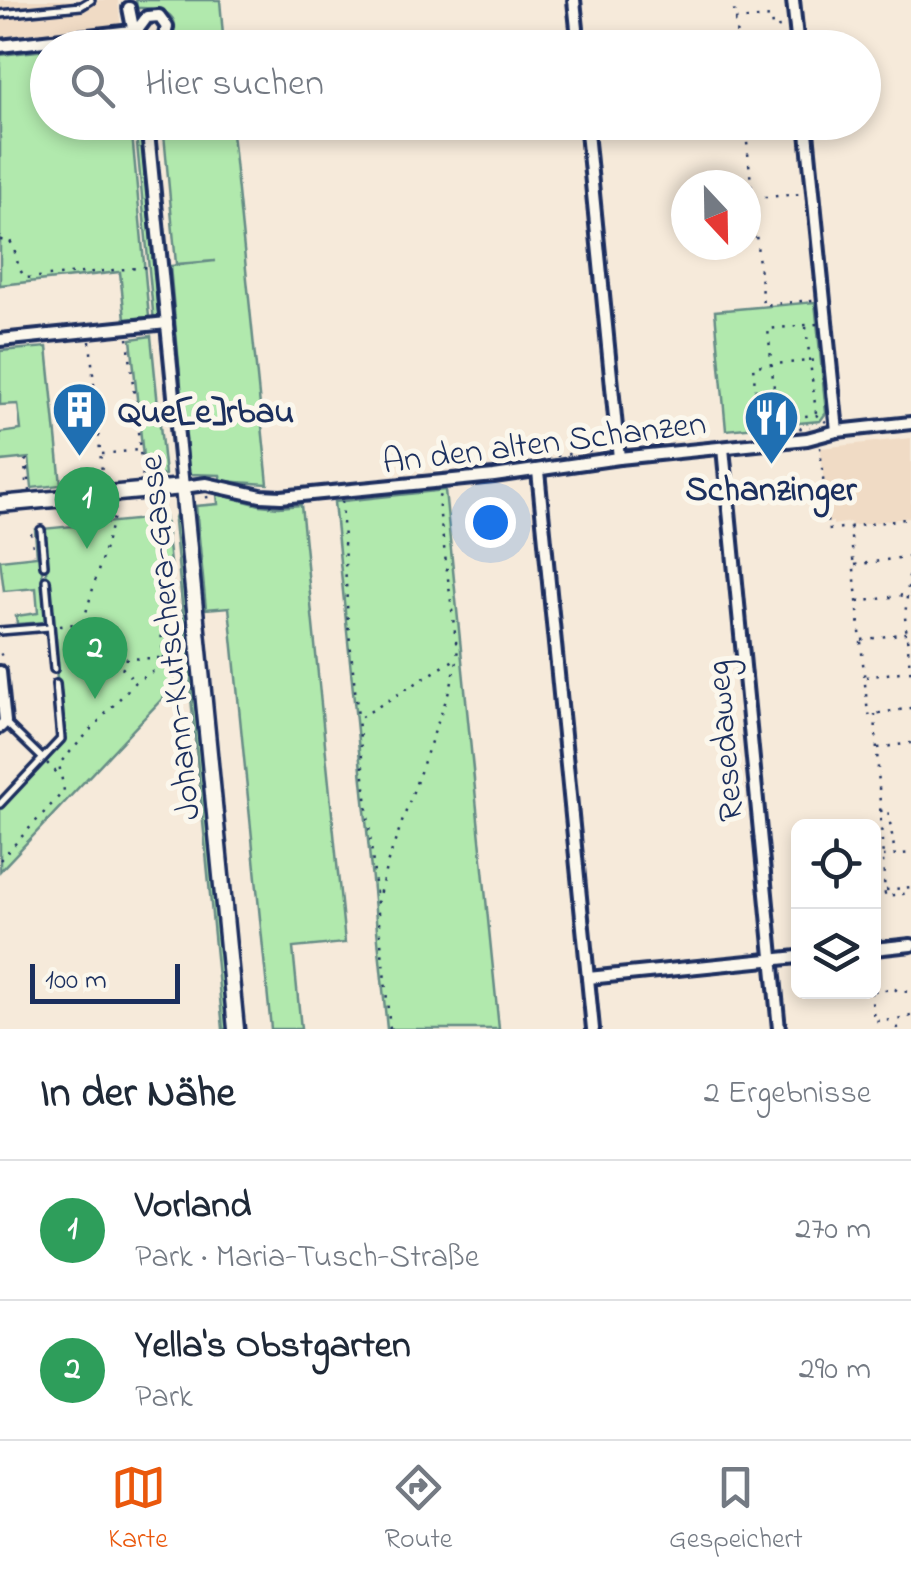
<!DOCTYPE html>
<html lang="de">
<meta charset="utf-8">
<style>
body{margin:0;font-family:"Indie Flower",sans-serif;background:#f6f6f7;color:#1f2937}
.controls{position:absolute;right:30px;bottom:30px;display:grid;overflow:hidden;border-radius:15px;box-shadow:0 5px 15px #0003}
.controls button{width:90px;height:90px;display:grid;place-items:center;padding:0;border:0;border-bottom:2px solid #e0e1e3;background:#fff;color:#1f2937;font:50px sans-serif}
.compass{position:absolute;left:671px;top:170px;width:90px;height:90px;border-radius:50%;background:#fff;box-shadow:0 5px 15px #0003;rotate:158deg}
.scale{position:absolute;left:30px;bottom:25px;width:150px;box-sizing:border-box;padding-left:10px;border:5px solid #1b2f5e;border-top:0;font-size:28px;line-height:35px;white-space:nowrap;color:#1b2f5e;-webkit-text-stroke:8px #fbf7ec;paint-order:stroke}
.you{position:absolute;left:490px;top:522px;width:35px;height:35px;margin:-25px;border:8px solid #fff;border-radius:50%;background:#1a73e8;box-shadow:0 0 0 15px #1a73e833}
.badge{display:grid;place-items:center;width:65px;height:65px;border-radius:50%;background:#ea580c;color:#fff;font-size:32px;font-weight:700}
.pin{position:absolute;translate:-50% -82px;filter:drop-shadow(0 2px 5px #0008)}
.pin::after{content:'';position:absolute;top:52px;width:35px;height:30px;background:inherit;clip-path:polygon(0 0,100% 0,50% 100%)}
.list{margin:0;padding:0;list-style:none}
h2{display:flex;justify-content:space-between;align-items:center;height:130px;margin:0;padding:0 40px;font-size:42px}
h2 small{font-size:32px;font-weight:400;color:#747a83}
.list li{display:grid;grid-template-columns:65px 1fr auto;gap:30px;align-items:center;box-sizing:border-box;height:140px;padding:0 40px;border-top:2px solid #e0e1e3}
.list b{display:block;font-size:38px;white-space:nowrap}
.list p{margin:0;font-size:32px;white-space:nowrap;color:#747a83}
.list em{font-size:32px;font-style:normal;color:#747a83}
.icon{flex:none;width:55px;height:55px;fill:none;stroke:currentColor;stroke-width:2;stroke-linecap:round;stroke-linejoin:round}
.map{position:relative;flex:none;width:911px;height:1029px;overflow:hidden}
.search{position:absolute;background:#fff;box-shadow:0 5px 15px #0003;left:30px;right:30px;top:30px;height:110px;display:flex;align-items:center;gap:25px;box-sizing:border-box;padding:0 35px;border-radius:55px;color:#747a83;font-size:38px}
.sheet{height:410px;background:#fff}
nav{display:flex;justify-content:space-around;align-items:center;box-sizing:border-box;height:140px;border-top:2px solid #e0e1e3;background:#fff;font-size:28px;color:#747a83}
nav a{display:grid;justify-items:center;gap:5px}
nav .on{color:#ea580c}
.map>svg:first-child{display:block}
.built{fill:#f0dbc5}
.green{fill:#b1e9ad;stroke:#668c86;stroke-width:2.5}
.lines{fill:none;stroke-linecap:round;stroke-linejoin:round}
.service-casing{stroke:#1b2f5e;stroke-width:12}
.minor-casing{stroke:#1b2f5e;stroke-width:18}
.tertiary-casing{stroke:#1b2f5e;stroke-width:21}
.path{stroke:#1b2f5e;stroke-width:2.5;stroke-dasharray:2.5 8;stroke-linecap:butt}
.service{stroke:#fbf7ec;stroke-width:5}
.minor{stroke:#fbf7ec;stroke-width:10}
.tertiary{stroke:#fbf7ec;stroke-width:14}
.labels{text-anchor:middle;stroke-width:10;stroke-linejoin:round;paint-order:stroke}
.poi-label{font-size:35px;font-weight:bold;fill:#1b2f5e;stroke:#fbf7ec;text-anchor:start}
.street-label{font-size:35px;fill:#1b2f5e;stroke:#fbf7ec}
</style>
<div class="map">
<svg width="911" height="1029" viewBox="0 0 911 1029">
<rect width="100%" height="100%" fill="#f6eada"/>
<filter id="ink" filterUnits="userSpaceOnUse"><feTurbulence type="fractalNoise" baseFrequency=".01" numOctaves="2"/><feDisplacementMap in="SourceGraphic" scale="20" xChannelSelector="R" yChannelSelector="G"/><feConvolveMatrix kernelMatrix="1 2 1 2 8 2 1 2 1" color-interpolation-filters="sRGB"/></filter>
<g filter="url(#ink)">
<g class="built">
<path d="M0 0H118L122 39 0 51Z"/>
<path d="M911 438V517L851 526 850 522 833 525V522L828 523 820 448Z"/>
</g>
<g class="green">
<path d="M136 0H220L224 47H167C187 17 166 7 137 8Z"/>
<path d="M47 50 48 122 131 123 149 317 125 319 120 272 0 285V55Z"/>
<path d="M135 123H140L159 321 154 322Z"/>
<path d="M163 123H231L268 484 221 481 220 475 189 474 170 266 215 261 176 264Z"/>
<path d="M815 302 826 413 820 421 726 430 715 311Z"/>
<path d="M151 336 165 475 145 477 131 339Z"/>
<path d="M47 347 61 485 32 488 29 458 0 461V433L21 430 18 404 0 405V351Z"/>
<path d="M445 490 499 1029H387L334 502Z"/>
<path d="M217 494 260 505 279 507 301 505 345 943 293 948 301 1029H271L229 607 206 609 196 506 218 504Z"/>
<path d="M176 515 179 519 228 1029H223L174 521Z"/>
<path d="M165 517 180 656 181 672 176 684 0 871V807L63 740 42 529Z"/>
<path d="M35 530H38L47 622 17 624 16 616 38 613 36 588 4 591 0 560 37 556Z"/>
</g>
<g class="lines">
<defs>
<g id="service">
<path d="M0 14 81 6 91 0"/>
<path d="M41 530 44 565"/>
<path d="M46 580 54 669"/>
<path d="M0 631 50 627"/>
<path d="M7 724 42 758"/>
<path d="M0 804 61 739 56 684"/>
</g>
<g id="minor">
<path d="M574 0 579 48"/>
<path d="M793 0 798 48"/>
<path d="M129 8 137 48"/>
<path d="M132 31 138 29 147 17 159 16 167 27 164 39 158 48"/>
<path d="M0 46 132 31"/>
<path d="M147 122 183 487 206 484 261 496 281 497 494 476 619 458 807 439 837 431 911 423"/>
<path d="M586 122 619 458"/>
<path d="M806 122 837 431"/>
<path d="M0 340 167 323"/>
<path d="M723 448 779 1029"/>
<path d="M538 471 593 1029"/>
<path d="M0 672 5 722 0 727"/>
<path d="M874 949 911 945"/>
<path d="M588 978 798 957"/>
</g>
<path id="tertiary" d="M0 504 183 487 236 1029"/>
</defs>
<use href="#service" class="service-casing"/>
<use href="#minor" class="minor-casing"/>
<use href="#tertiary" class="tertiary-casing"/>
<g class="path">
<path d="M733 0 738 48"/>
<path d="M735 20 771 17 772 28 788 26"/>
<path d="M745 122 763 305 813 300"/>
<path d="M754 198 801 194"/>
<path d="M0 240 10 241C18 253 15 267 26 278L148 267"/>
<path d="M817 324 768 329 777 419 816 415 826 422"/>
<path d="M806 327 816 413"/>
<path d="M128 338 143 479"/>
<path d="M90 341 103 483"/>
<path d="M758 421 775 419"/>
<path d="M768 432 810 427"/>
<path d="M760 433 753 366 820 360"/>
<path d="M820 447 828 530 911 518"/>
<path d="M102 454 139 450"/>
<path d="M536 459 596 450"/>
<path d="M26 482 25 461 27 460 30 491"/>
<path d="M207 496 208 505"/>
<path d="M342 501 348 623 358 717"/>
<path d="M115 508V513L83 623 134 681"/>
<path d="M850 527 868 715 911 708"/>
<path d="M31 533 34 554"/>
<path d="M911 555 905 617 911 678"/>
<path d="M855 565 911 556"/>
<path d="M858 602 911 594"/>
<path d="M60 626 81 623"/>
<path d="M862 640 911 632"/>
<path d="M0 655 2 654"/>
<path d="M115 659 162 658"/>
<path d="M174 662 185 652"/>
<path d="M164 663H173L187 676"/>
<path d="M866 677 907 671"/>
<path d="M875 714 885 896 911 893"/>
<path d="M878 748 911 743"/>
<path d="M47 763 59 775"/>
<path d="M880 811 888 810 895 854"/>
<path d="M883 856 911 853"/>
<path d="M0 860 64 791 59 764 135 682 164 665 150 501"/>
<path d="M886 890 911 887"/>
<path d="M377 903 387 864 451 686 458 657 438 500 441 492"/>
<path d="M874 991 895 989 897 991 911 992"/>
<path d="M871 992 874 1021 897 1020"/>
<path d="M390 1029 358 719 457 658"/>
<path d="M898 1029 897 1020 911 1016"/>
</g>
<use href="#service" class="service"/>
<use href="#minor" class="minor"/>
<use href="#tertiary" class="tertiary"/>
</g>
</g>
<defs>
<symbol id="building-pin" viewBox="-11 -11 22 30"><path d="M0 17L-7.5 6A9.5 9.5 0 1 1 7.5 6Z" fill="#1f6fb2" stroke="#fbf7ec"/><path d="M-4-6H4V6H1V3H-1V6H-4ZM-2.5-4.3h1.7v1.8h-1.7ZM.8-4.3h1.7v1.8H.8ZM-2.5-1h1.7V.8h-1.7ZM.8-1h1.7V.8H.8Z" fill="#fff"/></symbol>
<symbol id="restaurant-pin" viewBox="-11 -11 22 30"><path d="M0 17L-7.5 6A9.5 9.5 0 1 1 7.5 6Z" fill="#1f6fb2" stroke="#fbf7ec"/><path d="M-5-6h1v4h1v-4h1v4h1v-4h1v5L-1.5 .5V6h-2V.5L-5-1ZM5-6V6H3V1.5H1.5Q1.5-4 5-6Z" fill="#fff"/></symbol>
</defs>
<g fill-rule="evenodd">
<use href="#building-pin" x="48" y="378" width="63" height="86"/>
<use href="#restaurant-pin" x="740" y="386" width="63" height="86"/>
</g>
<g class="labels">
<g class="poi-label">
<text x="118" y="422">Que[e]rbau</text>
<text x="771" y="500" text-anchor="middle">Schanzinger</text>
</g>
<g class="street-label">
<text transform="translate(544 441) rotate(-7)" y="12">An den alten Schanzen</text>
<text transform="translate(168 638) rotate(-96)" y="12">Johann-Kutschera-Gasse</text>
<text transform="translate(723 741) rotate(-95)" y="12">Resedaweg</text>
</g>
</g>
</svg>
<div class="controls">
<button><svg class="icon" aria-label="locate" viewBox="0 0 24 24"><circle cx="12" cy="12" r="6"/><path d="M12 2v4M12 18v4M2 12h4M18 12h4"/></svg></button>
<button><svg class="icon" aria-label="layers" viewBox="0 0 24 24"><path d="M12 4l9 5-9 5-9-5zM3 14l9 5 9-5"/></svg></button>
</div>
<svg class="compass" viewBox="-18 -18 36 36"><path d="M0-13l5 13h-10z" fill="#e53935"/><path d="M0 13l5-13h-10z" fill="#747a83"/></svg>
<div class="scale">100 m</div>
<div class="you"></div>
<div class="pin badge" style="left:87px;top:549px;background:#2e9e5b">1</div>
<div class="pin badge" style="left:95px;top:699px;background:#2e9e5b">2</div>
<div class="search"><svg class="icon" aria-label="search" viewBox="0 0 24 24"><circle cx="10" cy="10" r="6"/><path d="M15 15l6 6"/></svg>Hier suchen</div>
</div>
<section class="sheet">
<h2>In der Nähe<small>2 Ergebnisse</small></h2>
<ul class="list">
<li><span class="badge" style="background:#2e9e5b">1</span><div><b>Vorland</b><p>Park · Maria-Tusch-Straße</p></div><em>270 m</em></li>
<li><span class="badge" style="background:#2e9e5b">2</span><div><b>Yella's Obstgarten</b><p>Park</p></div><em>290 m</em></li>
</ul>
</section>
<nav>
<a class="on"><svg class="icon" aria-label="map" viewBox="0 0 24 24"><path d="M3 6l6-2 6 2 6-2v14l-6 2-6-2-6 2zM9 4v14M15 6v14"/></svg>Karte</a>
<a><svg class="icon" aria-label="directions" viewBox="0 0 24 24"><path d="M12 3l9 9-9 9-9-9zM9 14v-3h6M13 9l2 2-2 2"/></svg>Route</a>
<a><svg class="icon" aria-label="saved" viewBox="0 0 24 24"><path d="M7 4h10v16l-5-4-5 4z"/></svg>Gespeichert</a>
</nav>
